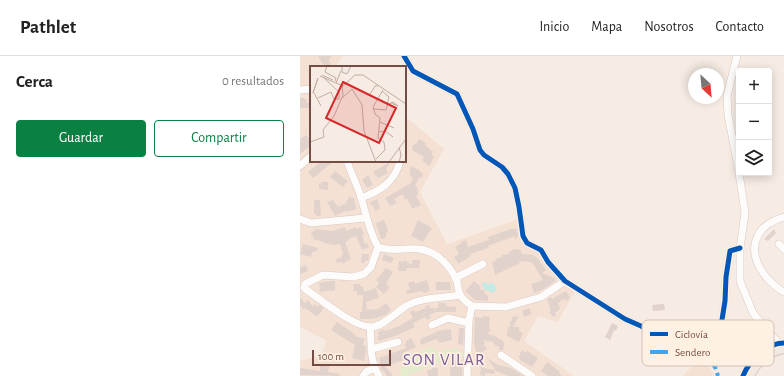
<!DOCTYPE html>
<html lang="es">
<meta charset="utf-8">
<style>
body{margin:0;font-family:"Alegreya Sans",sans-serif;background:#f2f2f2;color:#222}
.controls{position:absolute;right:12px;top:12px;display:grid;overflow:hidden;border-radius:4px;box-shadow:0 2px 10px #0003}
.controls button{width:36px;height:36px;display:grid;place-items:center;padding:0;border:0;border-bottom:1px solid #e0e0e0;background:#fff;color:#222;font:20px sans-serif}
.compass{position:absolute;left:388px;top:12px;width:36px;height:36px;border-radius:50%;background:#fff;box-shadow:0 2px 10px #0003;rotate:154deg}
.scale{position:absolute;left:12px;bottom:10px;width:79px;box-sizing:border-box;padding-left:4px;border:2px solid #744d44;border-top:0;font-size:11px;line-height:14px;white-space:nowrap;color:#744d44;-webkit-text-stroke:3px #fff0e4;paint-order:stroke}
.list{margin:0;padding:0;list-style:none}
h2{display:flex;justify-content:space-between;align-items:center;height:52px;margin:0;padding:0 16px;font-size:17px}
h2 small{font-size:13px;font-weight:400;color:#767676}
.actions{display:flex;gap:8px;padding:12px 16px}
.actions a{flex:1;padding:9px 0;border:1px solid #0b8043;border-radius:4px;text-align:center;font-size:14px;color:#0b8043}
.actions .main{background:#0b8043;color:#fff}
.icon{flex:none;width:22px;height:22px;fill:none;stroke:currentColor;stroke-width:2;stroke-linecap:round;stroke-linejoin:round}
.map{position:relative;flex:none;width:484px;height:320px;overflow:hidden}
header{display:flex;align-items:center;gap:24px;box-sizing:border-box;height:56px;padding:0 20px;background:#fff;border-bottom:1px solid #e0e0e0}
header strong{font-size:19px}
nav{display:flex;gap:22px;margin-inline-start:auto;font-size:14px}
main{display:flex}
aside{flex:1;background:#fff}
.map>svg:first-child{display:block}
.residential{fill:#f4e1d4}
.green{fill:#e5ebcd}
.water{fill:#c5e9e5}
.building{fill:#e2d2cc}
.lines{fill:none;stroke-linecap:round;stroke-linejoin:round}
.minor-casing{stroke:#d7c8c2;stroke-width:8}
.major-casing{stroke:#d5c7c2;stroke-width:10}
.minor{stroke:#fefcfb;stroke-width:7}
.major{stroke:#f2e9e1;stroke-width:8}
.quiet{stroke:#42a4ec;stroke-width:4;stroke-dasharray:8 4;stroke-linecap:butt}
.cycleway-casing{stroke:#fff0e4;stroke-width:8}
.cycleway{stroke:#0057b8;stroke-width:5}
.labels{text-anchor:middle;stroke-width:3.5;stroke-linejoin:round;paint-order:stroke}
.neighbourhood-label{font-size:17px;letter-spacing:1px;fill:#7b5f98;stroke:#fff0e4}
.inset-road{fill:none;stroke:#c2aca4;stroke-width:1}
.view{fill:#d62828;fill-opacity:0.15;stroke:#d62828;stroke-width:2}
.inset-edge{fill:none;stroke:#744d44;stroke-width:2}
.key{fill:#fff0e4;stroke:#d5bfb4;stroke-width:1}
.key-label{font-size:11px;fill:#744d44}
</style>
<header>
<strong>Pathlet</strong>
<nav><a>Inicio</a><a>Mapa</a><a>Nosotros</a><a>Contacto</a></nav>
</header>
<main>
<aside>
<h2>Cerca<small>0 resultados</small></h2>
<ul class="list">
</ul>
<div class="actions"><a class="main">Guardar</a><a>Compartir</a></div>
</aside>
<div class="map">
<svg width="484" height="320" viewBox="0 0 484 320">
<rect width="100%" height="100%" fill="#f6ece4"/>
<g class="residential">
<path d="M0 0H43L35 11H11V105H105V60L144 93 120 136 147 188 219 163 221 180 238 196 264 229 275 235 258 266 238 260 224 285 274 320H0V305L21 299 27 285 0 271Z"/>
<path d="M407 307 414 320H383L390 312Z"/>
</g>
<path class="green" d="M132 291 137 296 156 292 159 296 164 297 163 301 150 302 107 320H100L101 312 111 306 122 294Z"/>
<path class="water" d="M183 226 189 228 193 227 197 233 193 237 184 233 182 229Z"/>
<g class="building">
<path d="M18 0H32L29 3V6L31 7 28 11 22 7Z"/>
<path d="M0 42H4V43H6L7 47 11 46V52H0Z"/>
<path d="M6 79 9 83 11 82V90L6 93 0 98V83Z"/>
<path d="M119 83 126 87 125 89 133 96 131 97 134 101 129 110 122 104 124 101 112 94 113 92 112 91 115 87 116 88Z"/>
<path d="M22 105H34L13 122 8 116Z"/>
<path d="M90 106 86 114 88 117 78 122 73 116Z"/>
<path d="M110 110 119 114 123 118 122 122 119 121 115 130 118 132 117 133 118 139 116 140 121 149 112 153 107 142 105 144 103 138 94 143 97 147 90 150 85 142 111 127 113 122 110 120Z"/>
<path d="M35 115 48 125 43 131 30 121Z"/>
<path d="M68 119 73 129 67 132 62 124Z"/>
<path d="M21 126H28V134L19 133V128H21Z"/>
<path d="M49 141 54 142 56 153 47 156V154L35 160 27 146 33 144 38 151 45 148Z"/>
<path d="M77 143 80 153 75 155 73 149 71 150 70 146Z"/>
<path d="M14 144H20L21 160H16V158H14Z"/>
<path d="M84 164 88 174 85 182 81 183 76 167Z"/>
<path d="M118 164 132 172 123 186 111 180Z"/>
<path d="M45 171 46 175 56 171V173L61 171 64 178 62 179 65 188 67 187 69 191 62 194 56 180 48 183 49 184 45 186 51 203 42 208V206L37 207 36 203 41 202 43 197 40 188 34 189 24 187V186L13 183 14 180H11L12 175 14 176 15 173 33 175Z"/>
<path d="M211 173H217L218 180 215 184V180L188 190 189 192 170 198 171 200 158 208 154 201 159 198 155 191 161 187V186L166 184 168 191 189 184 188 181Z"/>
<path d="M474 173 476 177 468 185 464 183Z"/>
<path d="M3 188 18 192 16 196 13 195 11 201 0 198Z"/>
<path d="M217 193 218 194 220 193 222 198 233 199 237 202 246 214 242 217 256 223 254 226 242 234 234 237 231 228 243 224 233 208 231 206 219 205 220 207 195 219 192 206 196 205 195 203 202 201V199L209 198V196L213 194Z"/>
<path d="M62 198H69L68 205 65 204V207H61Z"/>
<path d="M84 198 94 202 92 206 91 207 82 204Z"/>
<path d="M104 204 112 209V204H120L119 212H107L106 215H98L99 205 104 206Z"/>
<path d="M6 209 8 215 0 218V211Z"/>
<path d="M86 212 93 216 86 228 90 231 84 238 76 231 79 227 76 224Z"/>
<path d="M127 224 130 235 124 237 122 235 107 238 106 234 110 233 108 227 114 225 115 228Z"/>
<path d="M31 225H35V234L20 236 19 227Z"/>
<path d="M174 225 181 231 179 233 185 235 184 237 188 240V245L175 244 165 235Z"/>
<path d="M136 226H150L151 234H136Z"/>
<path d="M53 228H60V230H63L64 236 76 232 79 242 66 246 67 254 78 253 86 247 91 254 85 259 72 263H60V256H62L63 239H57V235H54Z"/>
<path d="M266 235 270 242 266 245 264 243 258 247 260 253 255 257 256 260 253 261 249 256 251 255 247 243 251 241 252 243Z"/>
<path d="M0 241 5 247 8 244 13 251 14 248 18 251 19 249 24 252 18 260 17 259 16 260 5 252 3 253 0 249Z"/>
<path d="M138 247H146V250L156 251V256H136L129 259 131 262 127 264 125 261 113 267 115 271 98 279 79 285 77 281 79 280 78 276 84 273 85 275 102 269V268L113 262 110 256 114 254 115 256 118 255 126 252 125 250 129 249 130 252H135L136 255V252H138Z"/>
<path d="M364 248 365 254 353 255 352 249Z"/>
<path d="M229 252 232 258 224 261 222 255Z"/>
<path d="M183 260 190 261 189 273 191 274 187 278 195 280 201 284 202 283 204 288 203 294H199V290H196L193 286 183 284 185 288H183L187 293 182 296V312L195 314 194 318 185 317V320L180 319 181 313 180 308 175 307V301L178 302 174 287 175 261 183 262Z"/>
<path d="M219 260 213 271H219V275L223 277 219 286 207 280 208 271H210V265H212V261Z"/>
<path d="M37 266 56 279 55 280 65 283 63 289 66 290V294L64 305 52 302 55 289 31 274Z"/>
<path d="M312 267 318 270 316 275 314 274 310 284 305 281Z"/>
<path d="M159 272H164L163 289 158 288Z"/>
<path d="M151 273 152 284 139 287 138 284 136 283 121 289 120 285 122 282 135 277 137 275Z"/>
<path d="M111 282 116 291 103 297 105 302 104 304 85 310 93 320H87L83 314 82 315 79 302 106 292 104 288 107 287 106 285Z"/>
<path d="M222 294 226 297 227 295 238 302 232 311 220 304 219 300Z"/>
<path d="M187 302 198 309 211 312 223 320H208L196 315Z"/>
<path d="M156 303H160L162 306V320H150V304H156Z"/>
<path d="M247 306 260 316 259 317 262 320H248L241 315Z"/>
<path d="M20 308H30L28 316 40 318 39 320 0 319V312L20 315Z"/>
<path d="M132 312H138V320H128L127 314H132Z"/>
</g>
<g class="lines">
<defs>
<g id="minor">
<path d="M104 0 113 15 157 38 173 73 180 94 184 99 202 111 208 118 215 132 219 151 223 180 227 187 241 194 248 206 265 225 325 263 341 270 384 299 395 303 400 301 408 293 416 282 421 270 425 245 426 221 430 195 440 192"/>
<path d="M437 0 427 40 428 59 439 115"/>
<path d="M0 34 11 33"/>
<path d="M47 105C51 117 57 129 61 141 66 158 69 175 78 191 93 197 109 190 124 194 139 198 151 211 157 225 158 230 158 236 161 240 163 244 168 247 172 250"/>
<path d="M0 110 11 100"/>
<path d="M439 117 445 157 440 192V225L453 257 464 271 484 293"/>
<path d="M61 142C80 135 95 126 100 105"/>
<path d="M484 161C452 170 446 197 467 222 472 227 477 233 484 236"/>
<path d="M0 163 11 167 66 162"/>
<path d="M479 188 484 193"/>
<path d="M78 191 71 211 64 218 53 221 23 219 5 228 4 232C19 242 52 270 70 271 81 272 97 256 106 250 122 241 142 242 160 239"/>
<path d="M155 222 183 208"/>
<path d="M172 250 206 251 241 241 265 225"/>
<path d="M132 269 148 262 169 267"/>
<path d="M70 271C72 290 69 304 79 320"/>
<path d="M72 293 98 286"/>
<path d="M201 299 232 320"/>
<path d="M63 320 66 316 74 312"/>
<path d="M167 320 169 264 172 250"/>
</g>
<path id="major" d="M450 320C457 305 469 296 484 293"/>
</defs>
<use href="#minor" class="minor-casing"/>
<use href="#major" class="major-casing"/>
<use href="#minor" class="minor"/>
<use href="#major" class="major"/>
<path class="quiet" d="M403 298 415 311 418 320"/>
<defs>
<g id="cycleway">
<path d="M104 0 113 15 157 38 173 73 180 94 184 99 202 111 208 118 215 132 219 151 223 180 227 187 241 194 248 206 265 225 325 263 341 270 384 299 395 303 400 301 408 293 416 282 421 270 425 245 426 221 430 195 440 192"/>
<path d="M443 320C449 305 466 287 484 287"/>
</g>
</defs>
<use href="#cycleway" class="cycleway-casing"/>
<use href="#cycleway" class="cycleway"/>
</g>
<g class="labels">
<g class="neighbourhood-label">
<text x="144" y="309">SON VILAR</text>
</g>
</g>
<g transform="translate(10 10)">
<rect width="96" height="96" fill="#f6ece4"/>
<path class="inset-road" d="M17 0 15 6 26 12 25 15M32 0V6L37 8 41 0M12 9 23 14M10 10 33 20 45 9H53L96 38M8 12 3 27 8 12M14 12 29 26V33H24L21 26M26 17 31 5M72 25 79 31 76 44M4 27 11 40M60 28 66 19 68 21M8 32 21 26M31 33 42 23 52 39 54 65 66 96M77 39 83 36 88 40 81 37M63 41 65 48 70 52 68 72 74 76 75 84 66 93M63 41 73 24M64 43 76 44M70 56 84 62M69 66 75 65 83 71M0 76 14 71 13 64 24 50 33 29 32 19M79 96 96 73M89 96 91 89 89 81"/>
<path class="view" d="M33 16 86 42 69 77 16 52Z"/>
<rect width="96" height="96" class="inset-edge"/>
</g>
<rect x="342" y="264" width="132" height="46" rx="6" class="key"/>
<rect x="350" y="276" width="18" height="4" fill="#0057b8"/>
<rect x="350" y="294" width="18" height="4" fill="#42a4ec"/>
<g class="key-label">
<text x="375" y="282">Ciclovía</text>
<text x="375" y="300">Sendero</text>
</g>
</svg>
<div class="controls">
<button>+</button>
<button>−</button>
<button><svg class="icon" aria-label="layers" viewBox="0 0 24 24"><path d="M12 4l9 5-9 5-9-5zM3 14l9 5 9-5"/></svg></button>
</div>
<svg class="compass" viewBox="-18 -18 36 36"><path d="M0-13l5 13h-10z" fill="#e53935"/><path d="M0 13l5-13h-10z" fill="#767676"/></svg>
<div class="scale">100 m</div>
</div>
</main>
